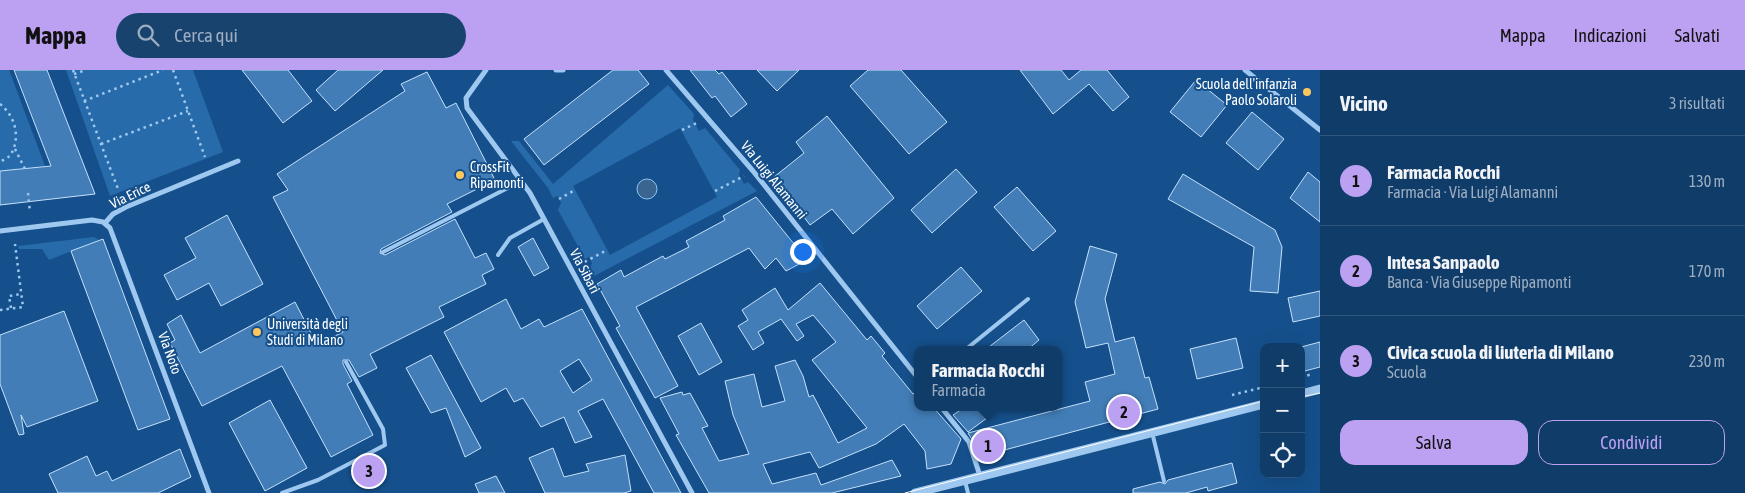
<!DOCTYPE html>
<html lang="it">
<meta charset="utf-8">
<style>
body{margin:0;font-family:"Asap Condensed",sans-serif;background:#19436f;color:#f1f3f6}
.controls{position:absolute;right:15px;bottom:15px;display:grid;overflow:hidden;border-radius:10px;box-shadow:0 5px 20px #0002}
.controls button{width:45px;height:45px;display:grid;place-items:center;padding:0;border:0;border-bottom:1px solid #30567d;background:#103c69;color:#f1f3f6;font:25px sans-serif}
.you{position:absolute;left:802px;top:181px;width:18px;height:18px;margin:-12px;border:4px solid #fff;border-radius:50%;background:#1a73e8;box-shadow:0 0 0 8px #1a73e833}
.badge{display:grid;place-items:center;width:32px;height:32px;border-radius:50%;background:#bca0f2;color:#111;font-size:16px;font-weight:700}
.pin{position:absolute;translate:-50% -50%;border:2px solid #fff;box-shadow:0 1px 5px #0006}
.popup{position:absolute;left:914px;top:276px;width:148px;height:65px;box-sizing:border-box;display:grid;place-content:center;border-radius:10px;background:#103c69;filter:drop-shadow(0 1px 4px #0005);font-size:16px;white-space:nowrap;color:#9cadc0}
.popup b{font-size:19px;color:#f1f3f6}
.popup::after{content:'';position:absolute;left:50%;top:100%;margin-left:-10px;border:10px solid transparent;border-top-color:#103c69}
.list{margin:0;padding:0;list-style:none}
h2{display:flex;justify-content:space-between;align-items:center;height:65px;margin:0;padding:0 20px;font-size:21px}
h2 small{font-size:16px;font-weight:400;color:#9cadc0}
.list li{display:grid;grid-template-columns:32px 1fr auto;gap:15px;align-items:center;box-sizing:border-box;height:90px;padding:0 20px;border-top:1px solid #30567d}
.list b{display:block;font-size:19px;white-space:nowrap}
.list p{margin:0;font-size:16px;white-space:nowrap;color:#9cadc0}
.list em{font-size:16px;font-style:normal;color:#9cadc0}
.actions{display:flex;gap:10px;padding:15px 20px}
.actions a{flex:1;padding:11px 0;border:1px solid #bca0f2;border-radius:15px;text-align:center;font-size:18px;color:#bca0f2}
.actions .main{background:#bca0f2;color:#111}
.icon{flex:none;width:28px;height:28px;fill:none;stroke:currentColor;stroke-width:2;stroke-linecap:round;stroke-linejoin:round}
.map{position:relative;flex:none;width:1320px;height:423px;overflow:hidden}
header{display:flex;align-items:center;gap:30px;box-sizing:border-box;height:70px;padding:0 25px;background:#bca0f2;color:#111}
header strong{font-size:24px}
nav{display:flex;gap:28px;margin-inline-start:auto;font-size:18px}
.search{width:350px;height:45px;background:#19436f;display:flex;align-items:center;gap:12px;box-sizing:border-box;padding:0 18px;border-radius:28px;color:#9cadc0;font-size:19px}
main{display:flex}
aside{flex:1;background:#103c69}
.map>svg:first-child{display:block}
.green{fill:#276baa;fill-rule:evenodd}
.water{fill:#396590;stroke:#90c4f3}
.building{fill:#427db7;stroke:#c4e1fb;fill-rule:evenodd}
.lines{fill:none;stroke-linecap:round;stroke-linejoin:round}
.path{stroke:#9ec8f0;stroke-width:2.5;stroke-dasharray:2.5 4;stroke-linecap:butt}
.service{stroke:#9ec8f0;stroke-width:4}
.minor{stroke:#9ec8f0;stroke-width:5}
.tertiary{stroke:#9ec8f0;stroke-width:9}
.tram{stroke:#fff;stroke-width:1}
.poi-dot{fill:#ffc65d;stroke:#15508c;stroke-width:2}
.labels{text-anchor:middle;stroke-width:4;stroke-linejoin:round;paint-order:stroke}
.poi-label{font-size:14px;fill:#fff;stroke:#15508c;text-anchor:start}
.street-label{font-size:14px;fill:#fff;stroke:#15508c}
</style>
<header>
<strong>Mappa</strong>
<div class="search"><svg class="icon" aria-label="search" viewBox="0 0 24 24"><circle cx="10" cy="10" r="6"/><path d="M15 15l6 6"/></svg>Cerca qui</div>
<nav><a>Mappa</a><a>Indicazioni</a><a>Salvati</a></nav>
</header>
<main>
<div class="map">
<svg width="1320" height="423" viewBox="0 0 1320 423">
<rect width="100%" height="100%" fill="#15508c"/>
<g class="green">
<path d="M0 0H9L45 96 0 101Z"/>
<path d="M66 0H193L223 82 110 126Z"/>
<path d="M668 15 694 44 693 50 699 61 705 58 740 100 739 105 744 114 748 112 757 121 594 206 590 199 592 193 589 187 585 189 558 140 561 133 558 126 553 128 548 118 511 71H519L553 114ZM680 58 717 127 610 185 573 116Z"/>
<path d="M94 167 99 170 49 190 42 179H19L18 176Z"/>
</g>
<circle class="water" cx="647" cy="119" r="10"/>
<g class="building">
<path d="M14 0H47L95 124 0 135V101L51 96Z"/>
<path d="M242 0H288L312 31 283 53Z"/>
<path d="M338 0H383L335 41 316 20Z"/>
<path d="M613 0H638L649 14 544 95 524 69Z"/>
<path d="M690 0H715L719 4 722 2 747 34 731 47 715 26 712 28Z"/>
<path d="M757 0H799L777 21Z"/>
<path d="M868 0H901L947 52 909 84 850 16Z"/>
<path d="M1020 0H1061L1069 10 1081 0H1107L1129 27 1113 41 1089 14 1053 44Z"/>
<path d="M427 2 446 38 456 33 495 110 447 134 452 142 381 179 380 183 385 185 455 149 475 188 486 183 494 199 482 205 486 214 439 237 444 247 370 284 377 298 359 307 349 290H343V294L352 311 347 314 373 365 331 387 282 296 202 336 170 273 175 270 167 254 181 245 200 283 295 232 317 275 343 262 273 127 288 120 277 104 405 21 401 14Z"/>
<path d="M1196 10 1227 35 1201 67 1170 42Z"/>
<path d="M1252 42 1284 69 1258 100 1226 73Z"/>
<path d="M827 46 894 128 853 164 832 139 810 155 774 107 804 83 796 72Z"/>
<path d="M956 99 977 122 932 163 911 140Z"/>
<path d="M1308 102 1320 112V152L1290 128Z"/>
<path d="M1183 104 1275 160 1282 177 1278 223 1250 221 1254 177 1168 129Z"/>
<path d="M1017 117 1056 161 1033 181 994 137Z"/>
<path d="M756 127 807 190 786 201 776 188 765 199 749 178 636 237 678 316 655 328 616 258 620 256 597 214 621 200 624 207 663 186 665 189 689 177 686 171 725 150 723 146Z"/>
<path d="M227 145 263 214 221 236 209 213 177 230 164 205 196 188 185 168Z"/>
<path d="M533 168 549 198 534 206 518 177Z"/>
<path d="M103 169 170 349 138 360 71 181Z"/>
<path d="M1090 176 1117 184 1105 229 1115 272 1134 267 1145 308 1149 307 1158 339 982 386 968 363 1090 331 1085 312 1115 304 1108 273 1086 278 1075 232Z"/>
<path d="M961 197 982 221 937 259 917 236Z"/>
<path d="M820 213 867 270 871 266 885 283 882 286 913 324 918 320V337H933L961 369 951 394 927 399 925 381 904 354 876 374 819 398 810 382 763 394 772 414 816 403 821 415 892 390 901 406 832 423H709L676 365 679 364 660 328 682 322 683 325 690 323 708 356 702 358 719 391 749 384 733 345 725 311 754 304 762 337 785 331 775 296 795 290 803 306 809 327 813 325 838 373 867 358 812 290 836 272 813 245 796 254 804 266 797 271 781 249 758 262 764 273 753 280 738 256 748 250 742 240 775 218 788 240Z"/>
<path d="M1320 221V246L1293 252 1288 228Z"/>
<path d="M506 229 521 259 539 249 544 257 582 239 681 423H654L603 329 578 341 592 367 575 373 564 347 541 357 523 328 514 332 506 318 481 332 444 262ZM579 289 592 310 573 323 560 301Z"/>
<path d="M64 241 98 331 27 357 21 345 24 364 19 365 0 314V265Z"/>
<path d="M1024 250 1039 270 1027 280H985Z"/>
<path d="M701 253 722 292 699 305 678 266Z"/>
<path d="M1236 268 1243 298 1197 309 1190 279Z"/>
<path d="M1320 272V297L1301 302V277Z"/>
<path d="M431 285 481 378 465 387 446 338 431 343 406 298Z"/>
<path d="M270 330 307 398 265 421 229 353Z"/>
<path d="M965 337H1002L968 362 953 345Z"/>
<path d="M553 378 564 407 589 401 586 394 625 385 631 421 624 423H545L529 388Z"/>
<path d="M180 379 191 407 158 423H58L49 404 87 386 96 406 107 401 112 411Z"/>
<path d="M1232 393 1237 413 1208 421 1207 417 1186 423H1133V419L1160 412 1165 414 1168 410Z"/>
<path d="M496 406 505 423H479L475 414Z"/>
</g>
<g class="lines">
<g class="path">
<path d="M73 0 118 119"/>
<path d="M173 0 205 87"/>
<path d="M74 4 86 0"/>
<path d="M84 31 163 0"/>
<path d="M0 34C16 47 21 68 10 86L0 92"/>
<path d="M682 60 699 52"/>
<path d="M101 74 188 41"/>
<path d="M15 79 25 99"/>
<path d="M715 121 744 106"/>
<path d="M28 123 30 142"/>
<path d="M559 129 575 120"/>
<path d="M579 195 607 180"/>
<path d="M11 238 9 226 21 224"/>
<path d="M0 240 23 237 15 174"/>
<path d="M1301 307 1313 304"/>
<path d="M1232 325 1264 317"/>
</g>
<g class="service">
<path d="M383 182 521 111"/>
<path d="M498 185 510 168 544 149"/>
<path d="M965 280 1028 229"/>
<path d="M1152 362 1164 411"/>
<path d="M965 411 968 423"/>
<path d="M282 423 318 410 385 375 383 359 346 292"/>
</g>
<g class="minor">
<path d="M486 0 466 28 467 38 530 123 692 423"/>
<path d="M556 0H563"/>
<path d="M666 0 753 101 918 308"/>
<path d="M1245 0 1320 60"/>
<path d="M105 153 113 144 126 137 238 91"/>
<path d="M0 161 92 150 103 152 110 158 209 423"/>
<path d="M941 337 969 372 980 406"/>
</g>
<g class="tertiary">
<path d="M1301 324 1320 319"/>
<path d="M915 423 1264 334"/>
</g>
<g class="tram">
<path d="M1301 327 1320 323"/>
<path d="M905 423 1264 331"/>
</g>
</g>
<g class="poi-dot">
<circle cx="1307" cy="22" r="5"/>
<circle cx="460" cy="105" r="5"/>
<circle cx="257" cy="262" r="5"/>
</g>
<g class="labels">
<g class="poi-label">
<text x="1297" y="19" text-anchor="end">Scuola dell'infanzia<tspan x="1297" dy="16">Paolo Solaroli</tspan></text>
<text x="470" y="102">CrossFit<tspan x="470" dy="16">Ripamonti</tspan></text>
<text x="267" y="259">Università degli<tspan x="267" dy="16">Studi di Milano</tspan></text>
</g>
<g class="street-label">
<text transform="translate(774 110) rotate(51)" y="5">Via Luigi Alamanni</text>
<text transform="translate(130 125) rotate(-26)" y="5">Via Erice</text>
<text transform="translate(585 201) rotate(62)" y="5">Via Sibari</text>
<text transform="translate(170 283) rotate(70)" y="5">Via Noto</text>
</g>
</g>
</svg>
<div class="controls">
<button>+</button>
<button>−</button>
<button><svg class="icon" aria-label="locate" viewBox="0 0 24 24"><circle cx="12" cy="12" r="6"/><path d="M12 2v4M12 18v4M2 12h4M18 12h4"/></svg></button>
</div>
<div class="you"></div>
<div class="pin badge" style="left:988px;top:376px">1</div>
<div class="popup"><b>Farmacia Rocchi</b>Farmacia</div>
<div class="pin badge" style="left:1124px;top:342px">2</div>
<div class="pin badge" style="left:369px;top:401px">3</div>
</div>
<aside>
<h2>Vicino<small>3 risultati</small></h2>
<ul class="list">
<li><span class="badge">1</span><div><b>Farmacia Rocchi</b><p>Farmacia · Via Luigi Alamanni</p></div><em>130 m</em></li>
<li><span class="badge">2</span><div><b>Intesa Sanpaolo</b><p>Banca · Via Giuseppe Ripamonti</p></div><em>170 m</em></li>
<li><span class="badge">3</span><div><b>Civica scuola di liuteria di Milano</b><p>Scuola</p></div><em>230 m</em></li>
</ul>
<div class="actions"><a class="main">Salva</a><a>Condividi</a></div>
</aside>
</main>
